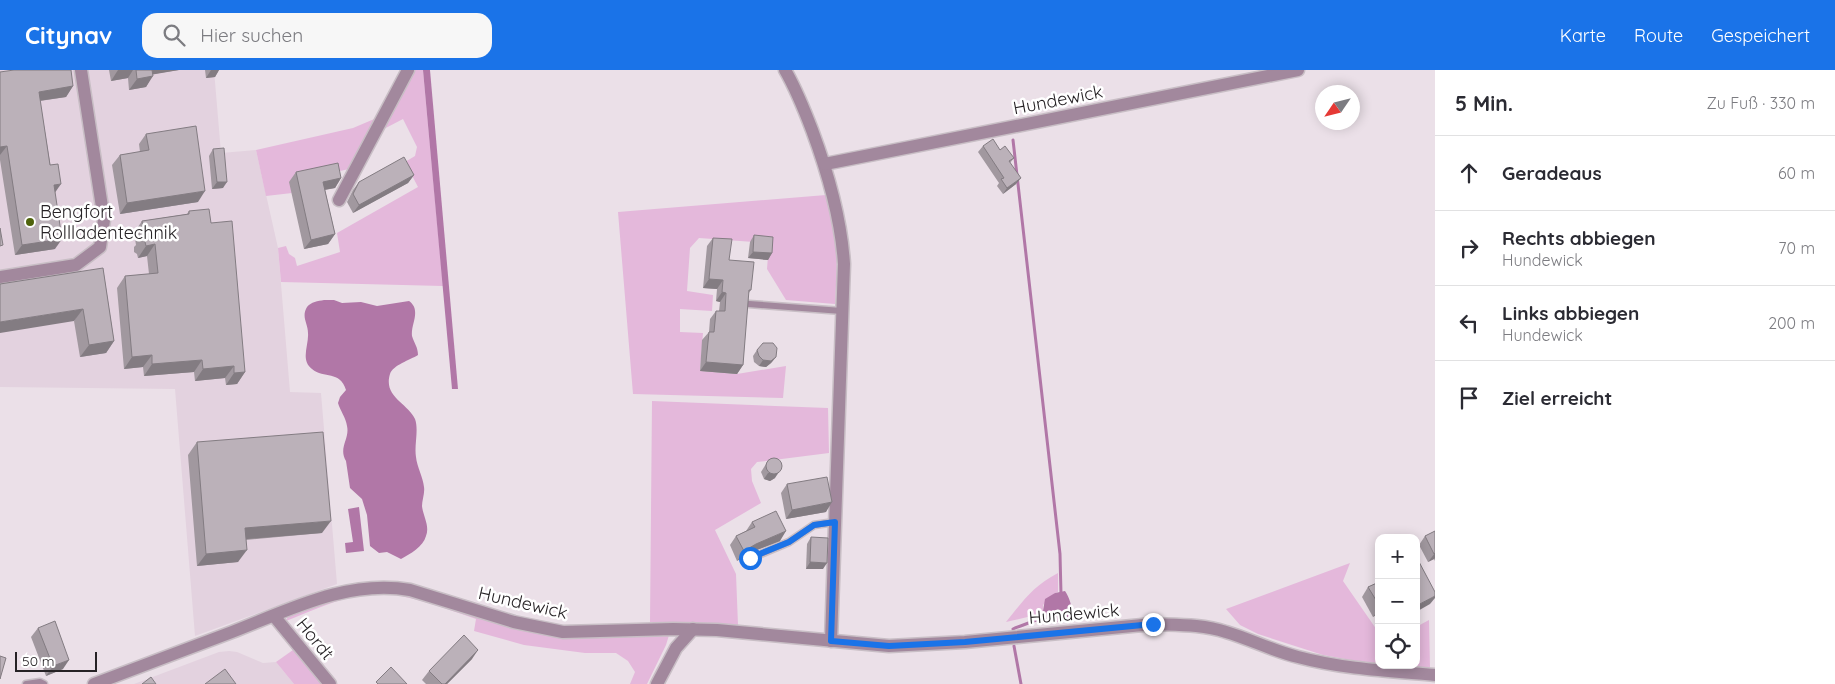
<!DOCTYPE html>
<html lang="de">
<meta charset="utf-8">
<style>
body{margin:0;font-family:Quicksand,sans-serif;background:#f7f7f7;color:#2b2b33}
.controls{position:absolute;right:15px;bottom:15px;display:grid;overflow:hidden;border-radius:10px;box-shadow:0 2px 12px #0003}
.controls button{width:45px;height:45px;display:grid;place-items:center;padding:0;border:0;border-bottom:1px solid #e1e1e2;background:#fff;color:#2b2b33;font:25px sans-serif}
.compass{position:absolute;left:1315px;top:15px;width:45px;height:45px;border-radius:50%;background:#fff;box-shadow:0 2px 12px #0003;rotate:235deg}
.scale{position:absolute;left:15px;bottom:12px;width:82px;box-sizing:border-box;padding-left:5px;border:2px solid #262225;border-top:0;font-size:14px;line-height:18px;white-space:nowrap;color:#262225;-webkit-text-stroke:4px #fff;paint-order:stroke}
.stop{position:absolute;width:15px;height:15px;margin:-11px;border:4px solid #1a73e8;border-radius:50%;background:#fff}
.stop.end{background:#1a73e8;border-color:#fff;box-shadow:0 1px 5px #0008}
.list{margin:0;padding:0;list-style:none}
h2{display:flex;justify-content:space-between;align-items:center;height:65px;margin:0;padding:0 20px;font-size:21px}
h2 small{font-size:16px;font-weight:400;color:#7c7c81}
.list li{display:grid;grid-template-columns:32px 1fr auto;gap:15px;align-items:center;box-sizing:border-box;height:75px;padding:0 20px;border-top:1px solid #e1e1e2}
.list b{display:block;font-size:19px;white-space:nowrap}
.list p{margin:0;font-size:16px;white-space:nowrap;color:#7c7c81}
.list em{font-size:16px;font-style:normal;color:#7c7c81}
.icon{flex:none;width:28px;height:28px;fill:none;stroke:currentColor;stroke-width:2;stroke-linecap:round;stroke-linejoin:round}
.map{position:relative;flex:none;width:1435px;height:614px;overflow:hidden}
header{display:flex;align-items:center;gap:30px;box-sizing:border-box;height:70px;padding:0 25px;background:#1a73e8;color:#fff}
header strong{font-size:24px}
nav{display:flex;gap:28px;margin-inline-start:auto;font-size:18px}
.search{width:350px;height:45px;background:#f7f7f7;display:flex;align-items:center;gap:12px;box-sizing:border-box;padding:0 18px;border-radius:15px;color:#7c7c81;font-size:19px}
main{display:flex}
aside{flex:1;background:#fff}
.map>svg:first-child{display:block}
.built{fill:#e3d2df}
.green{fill:#e4b8db}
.water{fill:#b177a7}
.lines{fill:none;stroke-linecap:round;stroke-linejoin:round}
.stream{stroke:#b177a7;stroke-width:3}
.lane-casing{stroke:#c8bec5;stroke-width:9}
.street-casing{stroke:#c8bec5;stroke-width:15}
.lane{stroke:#a2889d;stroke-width:6}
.street{stroke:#a2889d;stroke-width:12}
.wall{fill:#a1989f}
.shaded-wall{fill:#837c82}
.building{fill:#bbb1b9;stroke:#837c82}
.route{stroke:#1a73e8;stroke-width:6}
.poi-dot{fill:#4e620c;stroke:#fff;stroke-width:2}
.labels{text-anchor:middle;stroke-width:5;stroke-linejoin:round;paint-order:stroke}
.street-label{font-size:18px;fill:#262225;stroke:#fff}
.poi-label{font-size:18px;fill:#262225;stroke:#fff;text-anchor:start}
</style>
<header>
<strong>Citynav</strong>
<div class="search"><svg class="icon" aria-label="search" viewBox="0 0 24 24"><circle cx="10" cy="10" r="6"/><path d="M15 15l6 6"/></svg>Hier suchen</div>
<nav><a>Karte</a><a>Route</a><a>Gespeichert</a></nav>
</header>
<main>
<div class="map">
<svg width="1435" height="614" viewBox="0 0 1435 614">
<rect width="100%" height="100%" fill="#ebe0e8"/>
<g class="built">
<path d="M0 0H214L221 83 256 80 278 178 290 322 321 323 337 514 195 566 175 319 0 317Z"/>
<path d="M229 581 237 582 263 593 276 592 294 614H134L219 582Z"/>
</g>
<g class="green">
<path d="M411 0H423L443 216 281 212 278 178 286 176 289 184 295 188 297 196 340 182 337 163 418 117 405 92 415 86 417 77 403 49 378 62Z"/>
<path d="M379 47 349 99 290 112 292 123 266 126 256 80 353 58Z"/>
<path d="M826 125C840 160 837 198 835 234L786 230 767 199 769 173 699 168 690 178 687 221 713 225 712 241 680 239V262L703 263 700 301 737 304 786 296 783 328 633 324 618 142Z"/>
<path d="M652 331 828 338 829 383 757 392 751 399 752 411 761 433 715 460 736 504 738 555 650 552Z"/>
<path d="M1350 493 1343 511 1379 563V595L1323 585 1258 564 1240 555 1226 539Z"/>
<path d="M1058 503V522L1055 523 1043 535V541L1036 545 1006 552C1023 531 1033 516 1058 503Z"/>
<path d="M391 520 538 561 670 562 666 575 647 614H630L635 602 628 591 616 583H585L524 575 474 561 476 549C442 538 398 519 363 525 337 529 311 541 286 551L288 546 335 526Z"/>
<path d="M1429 550 1430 598 1423 599 1381 595H1416V557Z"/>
<path d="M293 580 321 614H294L276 592Z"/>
</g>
<g class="water">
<path d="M423 0H430L458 319H452Z"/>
<path d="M324 230H334L342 233 361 232 377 236 409 231C412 233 415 237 415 241 416 249 411 257 412 266 414 273 418 277 418 285 410 290 393 295 390 304 383 327 408 333 415 349 419 360 414 375 416 387 417 397 423 407 424 417 425 423 422 430 422 436 423 446 430 456 426 466 423 477 410 484 401 489L387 482 379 483 370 476 367 445 362 429 350 418 346 391C338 378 350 369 347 356 346 348 340 340 338 333L340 327 346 320C340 300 324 309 312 299 300 290 309 275 308 263 308 253 301 247 307 237 311 232 318 231 324 230Z"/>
<path d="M359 437 364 481 346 483 345 473 353 472 348 439Z"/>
<path d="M1065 521C1073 533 1076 550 1057 552 1052 552 1050 553 1045 550L1043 541 1045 529 1055 523Z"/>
</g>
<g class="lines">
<g class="stream">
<path d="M1013 70 1060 484 1061 524"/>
<path d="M1013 559C1021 555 1040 550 1046 545"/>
<path d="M1014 576 1021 614"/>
</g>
<defs>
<g id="lane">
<path d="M749 234 842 241"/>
<path d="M751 488 789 472 814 455 835 452"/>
<path d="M26 614 40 612 44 614"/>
</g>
<g id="street">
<path d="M785 0C796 19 804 39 812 60 828 103 841 147 844 194L831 571"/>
<path d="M825 94 1298 0"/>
<path d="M339 130 408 0"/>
<path d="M0 207 76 195 100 177 104 150 81 0"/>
<path d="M274 546 330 614"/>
<path d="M94 614C140 597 186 579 232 562 289 540 348 509 410 520L514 552 563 562 673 559 717 560 889 576 965 572 1153 554C1177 555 1202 554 1226 562 1250 569 1273 581 1298 587 1343 599 1389 601 1435 605"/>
<path d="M657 614 676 578 693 559"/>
</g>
</defs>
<use href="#lane" class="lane-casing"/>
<use href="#street" class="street-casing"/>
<use href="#lane" class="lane"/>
<use href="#street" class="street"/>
</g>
<g class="wall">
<path d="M109 0H179L153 4 146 17 129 20 128 8 111 11Z"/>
<path d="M205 0H219L215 7 206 8Z"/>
<path d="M0 2 73 16 66 27 40 31 55 123V179L15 185 0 90Z"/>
<path d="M146 64 198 132 120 144 112 95 120 85 140 82 139 74Z"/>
<path d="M983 76 1000 80 1014 88 1010 93 1016 114 1003 124 997 116 999 113 978 82Z"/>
<path d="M213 79 223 118 212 119 209 86Z"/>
<path d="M296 102 341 108 335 118 325 120 335 164 328 174 304 179 289 112Z"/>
<path d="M414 105 408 113 353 143 347 132 353 120 359 112Z"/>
<path d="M189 141 211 153 245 302 237 314 226 315 225 308 195 311 194 302 144 306 143 297 124 299 117 218 125 206 149 204 147 186 138 188 137 184 134 182V177L136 175 134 163 142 151 187 144Z"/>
<path d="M754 165 772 183 768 190 748 188 750 172Z"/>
<path d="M713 168 751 220 748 224 743 295 737 304 700 301 702 270 709 262 710 249 716 241H719L720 232 716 231 717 219 703 218 707 176Z"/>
<path d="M103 198 114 271 106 283 80 287 74 251Z"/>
<path d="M757 280 776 287 771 293 766 297 759 296 754 292 753 286Z"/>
<path d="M197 372 322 463 246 470 238 492 197 496 188 385Z"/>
<path d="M769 389 775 408 770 411 764 409 761 402Z"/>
<path d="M787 414 826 442 786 449 781 423Z"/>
<path d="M752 452 780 471 749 483 737 491 730 475 736 466 746 461Z"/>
<path d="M1435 461V491L1434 489 1428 492 1419 475 1425 466Z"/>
<path d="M811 467 823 499H806L807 474Z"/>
<path d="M1379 512V543L1373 547 1362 527 1368 517Z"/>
<path d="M38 558 63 599 46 606 31 567Z"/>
<path d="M472 589 447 614H426L422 610 429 601Z"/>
</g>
<g class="shaded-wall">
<path d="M118 0H133L128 8 111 11Z"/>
<path d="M148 0H179L144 6Z"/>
<path d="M211 0H219L215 7 206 8Z"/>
<path d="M153 6 146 17 129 20 137 9Z"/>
<path d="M73 16 66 27 31 32 39 22Z"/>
<path d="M7 76 0 85V77Z"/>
<path d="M414 105 408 113 353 143 359 135Z"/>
<path d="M341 108 335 118 317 121 323 112Z"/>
<path d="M1021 108 1016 114 1003 124 1007 118Z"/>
<path d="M217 112H227L223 118 212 119Z"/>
<path d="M61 114 54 124V115Z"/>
<path d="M205 121 198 132 120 144 127 133Z"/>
<path d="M335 164 328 174 304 179 311 170Z"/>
<path d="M62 169 55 179 15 185 22 175Z"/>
<path d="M155 174 147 186 138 188 146 176Z"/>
<path d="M753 182 772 183 768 190 748 188Z"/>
<path d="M709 209 723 210 717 219 703 218Z"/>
<path d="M722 222 726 223 720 232 716 231Z"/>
<path d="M83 239 74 251 0 263V252Z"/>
<path d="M114 271 106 283 80 287 89 275Z"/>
<path d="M152 285 143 297 124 299 132 287Z"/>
<path d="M776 287 771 293 766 297 759 296 763 290Z"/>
<path d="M202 290 194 302 144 306 152 294Z"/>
<path d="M706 292 743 295 737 304 700 301Z"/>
<path d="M234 296 225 308 195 311 203 299Z"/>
<path d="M245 302 237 314 226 315 234 303Z"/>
<path d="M779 402 775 408 770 411 764 409 768 403Z"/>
<path d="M832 432 826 442 786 449 792 440Z"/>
<path d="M331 451 322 463 236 470 245 458Z"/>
<path d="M786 461 780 471 749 483 737 491 744 481 756 474Z"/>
<path d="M247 480 238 492 197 496 206 484Z"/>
<path d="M1435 483V488L1434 489 1428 492Z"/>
<path d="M810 492 827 493 823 499H806Z"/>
<path d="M1435 526V528L1430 534 1416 542V536Z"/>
<path d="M1379 539V543L1373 547Z"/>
<path d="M478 580 472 589 447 614H445Z"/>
<path d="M69 590 63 599 46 606 53 596Z"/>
</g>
<g class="building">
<path d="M14 0H71L73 16 39 22 50 95 58 94 61 114 54 115 62 169 22 175 7 76 0 77V2Z"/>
<path d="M136 0H152L153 6 137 9Z"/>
<path d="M196 56 205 121 127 133 120 85 149 80 146 64Z"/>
<path d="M993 69 1000 80 1005 76 1014 88 1009 91 1021 108 1007 118 1001 109 1004 108 983 76Z"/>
<path d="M224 78 227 112H217L213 79Z"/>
<path d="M404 87 414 105 359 135 353 124 359 112Z"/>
<path d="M338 93 341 108 323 112 335 164 311 170 296 102Z"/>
<path d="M209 139 211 153 232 151 245 302 234 303V296L203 299 202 290 152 294V285L132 287 125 206 158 203 155 174 146 176 145 172 143 170 142 166 144 163 142 151 189 144V141Z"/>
<path d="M0 158 3 175 0 176Z"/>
<path d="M754 165 773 167 772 183 753 182Z"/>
<path d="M713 168 732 169 729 190 754 192 751 220H749L743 295 706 292 709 262H714L716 241H725L726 223 722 222 723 210 709 209Z"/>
<path d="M103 198 114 271 89 275 83 239 0 252V214Z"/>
<path d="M763 273H773L777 278 776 287 771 291 763 290 759 286 757 280Z"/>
<path d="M323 362 331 451 245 458 247 480 206 484 197 372Z"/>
<circle cx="774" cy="396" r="8"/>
<path d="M827 407 832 432 792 440 787 414Z"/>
<path d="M776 441 786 461 756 474 744 481 736 466 755 457 752 452Z"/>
<path d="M1435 461V483L1434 484 1425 466Z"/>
<path d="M811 467 828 468 827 493 810 492Z"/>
<path d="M1418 490 1435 522V526L1416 536V491Z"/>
<path d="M1379 512V535L1368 517Z"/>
<path d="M55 551 69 590 53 596 38 558Z"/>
<path d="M464 565 478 580 445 614H442L429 601Z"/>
<path d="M0 586 6 588 0 609Z"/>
<path d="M391 597 407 614H378L376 612Z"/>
<path d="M225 599 236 614H205Z"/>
<path d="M151 607 156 614H142Z"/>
</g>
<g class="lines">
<path class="route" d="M750 488 789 472 814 455 835 452 831 571 889 576 965 572 1153 554"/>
</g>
<circle class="poi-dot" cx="30" cy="152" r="5"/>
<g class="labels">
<g class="street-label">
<text transform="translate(1058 30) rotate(-11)" y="6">Hundewick</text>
<text transform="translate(523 533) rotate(13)" y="6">Hundewick</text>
<text transform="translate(1074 544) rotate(-5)" y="6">Hundewick</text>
<text transform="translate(315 569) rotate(51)" y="6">Hordt</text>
</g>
<g class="poi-label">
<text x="40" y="148">Bengfort<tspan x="40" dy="21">Rollladentechnik</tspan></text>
</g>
</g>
</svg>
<div class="controls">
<button>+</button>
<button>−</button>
<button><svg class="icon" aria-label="locate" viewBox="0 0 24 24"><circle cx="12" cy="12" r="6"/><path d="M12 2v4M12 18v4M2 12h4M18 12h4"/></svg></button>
</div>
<svg class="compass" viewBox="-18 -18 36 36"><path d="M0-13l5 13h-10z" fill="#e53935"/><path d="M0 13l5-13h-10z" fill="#7c7c81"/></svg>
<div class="scale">50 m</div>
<div class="stop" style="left:750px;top:488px"></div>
<div class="stop end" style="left:1153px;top:554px"></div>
</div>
<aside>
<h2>5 Min.<small>Zu Fuß · 330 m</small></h2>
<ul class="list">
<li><svg class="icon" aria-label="ahead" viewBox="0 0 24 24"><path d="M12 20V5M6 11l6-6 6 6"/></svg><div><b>Geradeaus</b></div><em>60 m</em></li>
<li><svg class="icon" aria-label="right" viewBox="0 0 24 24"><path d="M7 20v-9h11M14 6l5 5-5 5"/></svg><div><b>Rechts abbiegen</b><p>Hundewick</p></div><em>70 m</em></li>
<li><svg class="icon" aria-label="left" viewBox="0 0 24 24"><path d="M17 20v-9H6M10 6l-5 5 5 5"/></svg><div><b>Links abbiegen</b><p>Hundewick</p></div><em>200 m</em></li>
<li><svg class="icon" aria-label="arrive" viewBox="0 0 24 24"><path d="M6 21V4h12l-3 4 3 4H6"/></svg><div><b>Ziel erreicht</b></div></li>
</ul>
</aside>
</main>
